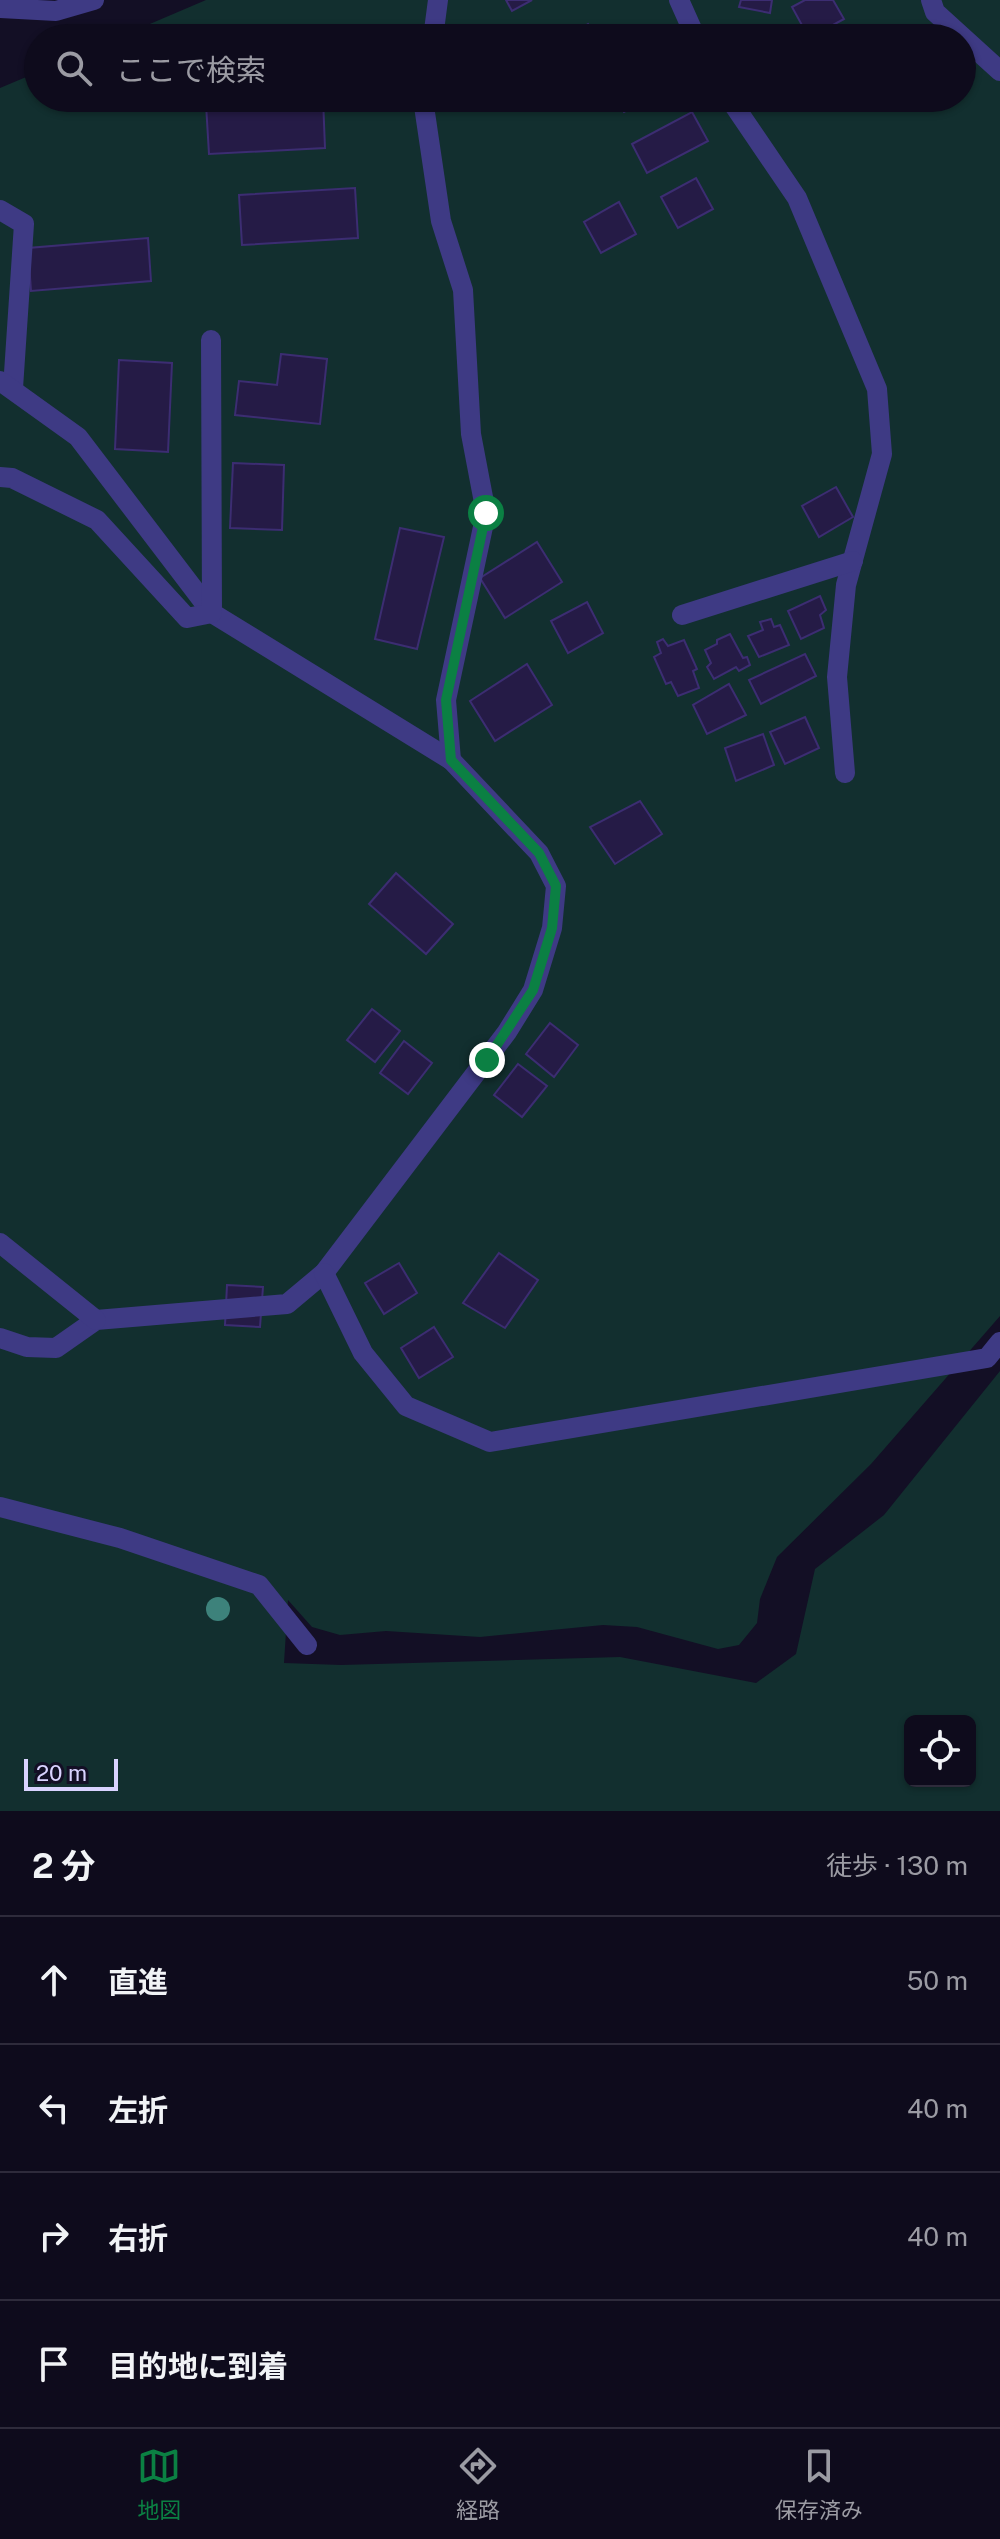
<!DOCTYPE html>
<html lang="ja">
<meta charset="utf-8">
<style>
body{margin:0;font-family:"Public Sans","Noto Sans JP",sans-serif;background:#171425;color:#f1f3f6}
.controls{position:absolute;right:24px;bottom:24px;display:grid;overflow:hidden;border-radius:12px;box-shadow:0 2px 6px #0004}
.controls button{width:72px;height:72px;display:grid;place-items:center;padding:0;border:0;border-bottom:2px solid #2e2b3b;background:#0e0b1c;color:#f1f3f6;font:40px sans-serif}
.scale{position:absolute;left:24px;bottom:20px;width:94px;box-sizing:border-box;padding-left:8px;border:4px solid #d9d3ff;border-top:0;font-size:22px;line-height:28px;white-space:nowrap;color:#d9d3ff;-webkit-text-stroke:6px #130f25;paint-order:stroke}
.stop{position:absolute;width:24px;height:24px;margin:-18px;border:6px solid #0b8043;border-radius:50%;background:#fff}
.stop.end{background:#0b8043;border-color:#fff;box-shadow:0 2px 8px #0008}
.list{margin:0;padding:0;list-style:none}
h2{display:flex;justify-content:space-between;align-items:center;height:104px;margin:0;padding:0 32px;font-size:34px}
h2 small{font-size:26px;font-weight:400;color:#9b9ba3}
.list li{display:grid;grid-template-columns:52px 1fr auto;gap:24px;align-items:center;box-sizing:border-box;height:128px;padding:0 32px;border-top:2px solid #2e2b3b}
.list b{display:block;font-size:30px;white-space:nowrap}
.list em{font-size:26px;font-style:normal;color:#9b9ba3}
.icon{flex:none;width:44px;height:44px;fill:none;stroke:currentColor;stroke-width:2;stroke-linecap:round;stroke-linejoin:round}
.map{position:relative;flex:none;width:1000px;height:1811px;overflow:hidden}
.search{position:absolute;background:#0e0b1c;box-shadow:0 2px 6px #0004;left:24px;right:24px;top:24px;height:88px;display:flex;align-items:center;gap:20px;box-sizing:border-box;padding:0 28px;border-radius:44px;color:#9b9ba3;font-size:30px}
.sheet{height:616px;background:#0e0b1c}
nav{display:flex;justify-content:space-around;align-items:center;box-sizing:border-box;height:112px;border-top:2px solid #2e2b3b;background:#0e0b1c;font-size:22px;color:#9b9ba3}
nav a{display:grid;justify-items:center;gap:4px}
nav .on{color:#0b8043}
.map>svg:first-child{display:block}
.green{fill:#122f2f;fill-rule:evenodd}
.building{fill:#251b46;stroke:#3c2d72;stroke-width:2}
.lines{fill:none;stroke-linecap:round;stroke-linejoin:round}
.street{stroke:#3e3a84;stroke-width:20}
.tree{fill:#3d827b}
.route{stroke:#0b8043;stroke-width:10}
</style>
<div class="map">
<svg width="1000" height="1811" viewBox="0 0 1000 1811">
<rect width="100%" height="100%" fill="#130f25"/>
<path class="green" d="M206 0H1000V1316L871 1464 777 1557 760 1599 757 1623 739 1645 718 1649 637 1627 603 1625 480 1637 386 1631 340 1635 312 1627 288 1600 284 1663 341 1665 620 1657 756 1683 796 1654 815 1569 884 1515 1000 1371V1811H0V88L38 72V98H962V38H117ZM910 1721H970V1781H910Z"/>
<g class="building">
<path d="M506 0H532L512 11Z"/>
<path d="M741 0H772L770 13 739 7Z"/>
<path d="M805 0H833L844 19 809 38 792 7Z"/>
<path d="M588 24 596 38H563Z"/>
<path d="M323 98 325 148 209 154 206 104Z"/>
<path d="M616 98H650L624 112Z"/>
<path d="M692 112 708 141 647 173 632 144Z"/>
<path d="M696 178 713 209 678 228 661 197Z"/>
<path d="M355 188 358 238 242 245 239 195Z"/>
<path d="M619 202 636 234 601 253 584 222Z"/>
<path d="M148 238 151 281 31 291 28 248Z"/>
<path d="M281 354 327 359 320 424 235 415 239 381 277 385Z"/>
<path d="M119 360 172 363 168 452 115 449Z"/>
<path d="M233 463 284 465 282 530 230 528Z"/>
<path d="M836 487 853 517 819 537 802 506Z"/>
<path d="M400 528 444 537 417 649 375 639Z"/>
<path d="M537 542 562 582 505 618 480 578Z"/>
<path d="M820 596 826 610 820 615 824 628 801 639 788 611Z"/>
<path d="M587 602 603 633 568 653 551 621Z"/>
<path d="M771 619 774 627 780 625 789 645 759 657 748 636 763 630 760 622Z"/>
<path d="M730 634 743 658 747 657 750 665 739 671 736 667 714 679 707 667 711 663 705 650 717 644V640Z"/>
<path d="M663 639 668 646 684 640 697 669 693 671 699 688 678 696 671 682 666 684 654 657 661 653 657 642Z"/>
<path d="M805 654 816 676 761 704 749 680Z"/>
<path d="M527 664 552 705 495 741 470 701Z"/>
<path d="M729 684 746 715 707 734 693 705Z"/>
<path d="M805 717 819 748 785 764 770 732Z"/>
<path d="M763 734 774 765 736 781 725 748Z"/>
<path d="M640 801 662 834 615 864 590 827Z"/>
<path d="M396 873 453 924 426 954 369 904Z"/>
<path d="M372 1009 400 1031 375 1062 347 1040Z"/>
<path d="M550 1023 578 1045 554 1077 526 1054Z"/>
<path d="M404 1041 432 1063 408 1094 380 1073Z"/>
<path d="M518 1064 547 1086 522 1117 494 1095Z"/>
<path d="M499 1253 538 1280 505 1328 463 1303Z"/>
<path d="M399 1263 417 1293 384 1314 365 1283Z"/>
<path d="M227 1285 263 1287 260 1327 225 1325Z"/>
<path d="M434 1327 453 1357 419 1378 401 1348Z"/>
</g>
<g class="lines">
<g class="street">
<path d="M679 0 696 38"/>
<path d="M931 0 935 12 1000 71"/>
<path d="M0 8 56 11 94 0"/>
<path d="M433 38 438 0"/>
<path d="M426 98 424 106 441 221 463 290 471 434 486 513 446 700 451 760"/>
<path d="M729 98 797 198 877 389 882 454 846 585 837 677 845 773"/>
<path d="M0 210 24 224 13 388"/>
<path d="M0 381 78 437 212 613 451 760 539 853 556 886 552 928 533 990 507 1032 324 1273 287 1304 96 1320 56 1348 27 1347 0 1338"/>
<path d="M0 477 12 478 97 520 187 618 212 613 211 340"/>
<path d="M682 615 853 561"/>
<path d="M0 1243 96 1320"/>
<path d="M324 1273 363 1353 406 1406 490 1442 987 1358 1000 1342"/>
<path d="M0 1507 120 1538 259 1585 307 1645"/>
</g>
</g>
<circle class="tree" cx="218" cy="1609" r="12"/>
<g class="lines">
<path class="route" d="M486 513 446 700 451 760 539 853 556 886 552 928 533 990 487 1060"/>
</g>
</svg>
<div class="controls">
<button><svg class="icon" aria-label="locate" viewBox="0 0 24 24"><circle cx="12" cy="12" r="6"/><path d="M12 2v4M12 18v4M2 12h4M18 12h4"/></svg></button>
</div>
<div class="scale">20 m</div>
<div class="stop" style="left:486px;top:513px"></div>
<div class="stop end" style="left:487px;top:1060px"></div>
<div class="search"><svg class="icon" aria-label="search" viewBox="0 0 24 24"><circle cx="10" cy="10" r="6"/><path d="M15 15l6 6"/></svg>ここで検索</div>
</div>
<section class="sheet">
<h2>2 分<small>徒歩 · 130 m</small></h2>
<ul class="list">
<li><svg class="icon" aria-label="ahead" viewBox="0 0 24 24"><path d="M12 20V5M6 11l6-6 6 6"/></svg><div><b>直進</b></div><em>50 m</em></li>
<li><svg class="icon" aria-label="left" viewBox="0 0 24 24"><path d="M17 20v-9H6M10 6l-5 5 5 5"/></svg><div><b>左折</b></div><em>40 m</em></li>
<li><svg class="icon" aria-label="right" viewBox="0 0 24 24"><path d="M7 20v-9h11M14 6l5 5-5 5"/></svg><div><b>右折</b></div><em>40 m</em></li>
<li><svg class="icon" aria-label="arrive" viewBox="0 0 24 24"><path d="M6 21V4h12l-3 4 3 4H6"/></svg><div><b>目的地に到着</b></div></li>
</ul>
</section>
<nav>
<a class="on"><svg class="icon" aria-label="map" viewBox="0 0 24 24"><path d="M3 6l6-2 6 2 6-2v14l-6 2-6-2-6 2zM9 4v14M15 6v14"/></svg>地図</a>
<a><svg class="icon" aria-label="directions" viewBox="0 0 24 24"><path d="M12 3l9 9-9 9-9-9zM9 14v-3h6M13 9l2 2-2 2"/></svg>経路</a>
<a><svg class="icon" aria-label="saved" viewBox="0 0 24 24"><path d="M7 4h10v16l-5-4-5 4z"/></svg>保存済み</a>
</nav>
